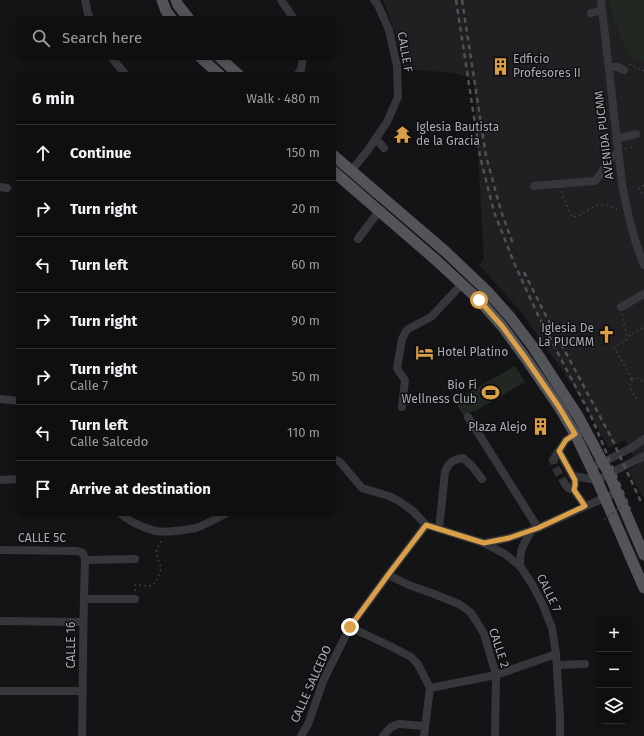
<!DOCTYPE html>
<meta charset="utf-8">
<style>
body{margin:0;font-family:"Fira Sans",sans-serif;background:#181819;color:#f1f3f6}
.controls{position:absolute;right:12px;bottom:12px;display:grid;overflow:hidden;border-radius:8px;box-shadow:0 2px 6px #0003}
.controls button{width:36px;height:36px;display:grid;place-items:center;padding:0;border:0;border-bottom:1px solid #2f2f30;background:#0f0f10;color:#f1f3f6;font:20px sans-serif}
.stop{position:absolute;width:12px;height:12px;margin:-9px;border:3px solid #dba047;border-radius:50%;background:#fff}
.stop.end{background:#dba047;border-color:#fff;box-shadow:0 1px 4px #0008}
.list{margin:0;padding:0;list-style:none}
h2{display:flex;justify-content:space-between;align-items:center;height:52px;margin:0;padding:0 16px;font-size:17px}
h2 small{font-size:13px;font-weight:400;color:#9b9c9f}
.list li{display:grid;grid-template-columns:26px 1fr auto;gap:12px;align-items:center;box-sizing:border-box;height:56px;padding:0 16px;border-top:1px solid #2f2f30}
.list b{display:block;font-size:15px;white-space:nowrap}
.list p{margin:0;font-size:13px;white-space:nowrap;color:#9b9c9f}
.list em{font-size:13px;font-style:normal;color:#9b9c9f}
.icon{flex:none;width:22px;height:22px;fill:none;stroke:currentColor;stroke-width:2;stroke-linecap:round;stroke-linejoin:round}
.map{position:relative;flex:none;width:644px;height:736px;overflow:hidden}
.search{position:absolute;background:#0f0f10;box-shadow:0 2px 6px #0003;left:16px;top:16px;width:320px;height:44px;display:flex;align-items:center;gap:10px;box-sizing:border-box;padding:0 14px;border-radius:8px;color:#9b9c9f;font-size:15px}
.panel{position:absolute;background:#0f0f10;box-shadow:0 2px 6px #0003;left:16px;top:72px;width:320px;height:444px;border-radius:8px}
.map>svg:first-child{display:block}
.built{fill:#202022}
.green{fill:#212821}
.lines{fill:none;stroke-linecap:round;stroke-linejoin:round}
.minor-tunnel{stroke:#323236;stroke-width:8;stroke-dasharray:8 4;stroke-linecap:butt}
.path{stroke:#3c3d41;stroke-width:1.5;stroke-dasharray:2 3;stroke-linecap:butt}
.minor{stroke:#36373a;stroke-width:8}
.major{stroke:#525459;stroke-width:11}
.rail{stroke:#4f5155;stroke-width:2.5;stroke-dasharray:5 4;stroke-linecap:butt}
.path-bridge{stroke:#3c3d41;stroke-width:1.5;stroke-dasharray:2 3;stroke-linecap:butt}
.route{stroke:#dba047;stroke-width:5}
.labels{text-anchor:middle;stroke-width:3;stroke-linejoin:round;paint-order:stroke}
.street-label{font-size:12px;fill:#a8acb4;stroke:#0f0f10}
.poi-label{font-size:12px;fill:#a8acb4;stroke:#0f0f10;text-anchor:start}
</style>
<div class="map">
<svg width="644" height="736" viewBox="0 0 644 736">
<rect width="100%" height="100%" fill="#141416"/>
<path class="built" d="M383 0H644V499L628 470 638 465 625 440 609 448 575 389 522 313 479 265 484 259 474 83 470 78 455 73 404 69 395 33Z"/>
<g class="green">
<path d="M608 0H644V62L631 58 622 42Z"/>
<path d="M515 366 525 382 474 412 473 411 464 416 454 401Z"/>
</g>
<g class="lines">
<path class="minor-tunnel" d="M555 457 553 460 554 465 565 484"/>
<g class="path">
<path d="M629 64 644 71"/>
<path d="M625 149 633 147"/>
<path d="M644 185 639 189 644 196"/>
<path d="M562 191V194L572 217 581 215 591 208 598 205H605L620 210"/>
<path d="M622 314 627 337"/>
<path d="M632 379 614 347 626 340 627 337 644 327"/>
<path d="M632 379C627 387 633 393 638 400"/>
<path d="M632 379C638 377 640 379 644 382"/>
<path d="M135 591V585L151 586 156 582 161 569C158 554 152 553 163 539"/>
</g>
<g class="minor">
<path d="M85 0 88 14 91 19"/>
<path d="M281 0 294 19"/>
<path d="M601 0 622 184C627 212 633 239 644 265"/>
<path d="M591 13 602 10"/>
<path d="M111 57 126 75"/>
<path d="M609 67H617L624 70"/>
<path d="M297 75 301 70 303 57"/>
<path d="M376 139 384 148"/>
<path d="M616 139 636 134"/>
<path d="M351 171 368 150 387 122 398 97 397 66 389 30 378 5 374 0"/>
<path d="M534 186 595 181 599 176 610 159 618 152"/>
<path d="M0 187 7 188"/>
<path d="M358 239 379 211"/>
<path d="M621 307 644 294"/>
<path d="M0 399 19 401"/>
<path d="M402 407 405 380 398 370 397 368 402 339 406 331 408 329 431 317 462 284"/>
<path d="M468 417 538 528"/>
<path d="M559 451 575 480V485L574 490"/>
<path d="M555 457 566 440 575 434"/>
<path d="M333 460H336L340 462 362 488 389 496 399 501 413 511 426 525 484 543 505 554 520 566 532 584 542 603 552 628 556 654 560 717V736"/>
<path d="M592 468 631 448 644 439"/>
<path d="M573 476 597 480 644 456"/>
<path d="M0 480 19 479"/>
<path d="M565 484 568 488 574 490 585 506"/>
<path d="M120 513C126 520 146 529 156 531 167 533 185 530 196 528 205 525 219 517 227 513"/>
<path d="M439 529 445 472C449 462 452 460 463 458L472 466 482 479"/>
<path d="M484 543 509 538 538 528 617 492"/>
<path d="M0 550 77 551 83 553 85 560C83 618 83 677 82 736"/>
<path d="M85 560 135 559"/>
<path d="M520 566C520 548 523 545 532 530"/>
<path d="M388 575 409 585 434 594 459 604 466 609 471 613 475 619 484 634 496 675 495 736"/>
<path d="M84 599H135"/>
<path d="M0 621 83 622"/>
<path d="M350 627 392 647 411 657 417 663 422 672 430 688 424 736"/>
<path d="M557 665 585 664"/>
<path d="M430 688 496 675 556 654"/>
<path d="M0 691H83"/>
<path d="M301 736 308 724 324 679 350 627 388 575 426 525"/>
<path d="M383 736 391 727 399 724 424 726"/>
</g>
<g class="major">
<path d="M162 0 166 11 172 19"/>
<path d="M176 0 178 5 189 19"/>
<path d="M200 57 220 75"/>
<path d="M219 57 239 75"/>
<path d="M333 155 446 252 487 291 511 318 533 347 578 416 609 474 644 555"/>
<path d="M333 171 437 261 479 300 502 326 524 356 559 407 575 434 597 480 644 588"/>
</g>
<g class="rail">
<path d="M456 0 480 156 494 212 515 265 538 315 591 416 630 509"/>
<path d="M462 0 486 156 501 211 513 244"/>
<path d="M524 272 544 312 611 437 642 504"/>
</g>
<path class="path-bridge" d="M604 520 628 501"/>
</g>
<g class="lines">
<path class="route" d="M350 627 388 575 426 525 484 543 509 538 538 528 585 506 574 490 575 485V480L559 451 566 440 575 434 559 407 524 356 502 326 479 300"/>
</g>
<defs>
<symbol id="building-bare" viewBox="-9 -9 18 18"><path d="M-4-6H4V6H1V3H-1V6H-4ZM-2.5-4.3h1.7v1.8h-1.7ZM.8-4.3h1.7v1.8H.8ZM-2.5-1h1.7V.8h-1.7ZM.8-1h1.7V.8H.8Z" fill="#dba047" stroke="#0f0f10" stroke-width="2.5" paint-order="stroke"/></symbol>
<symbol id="temple-bare" viewBox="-9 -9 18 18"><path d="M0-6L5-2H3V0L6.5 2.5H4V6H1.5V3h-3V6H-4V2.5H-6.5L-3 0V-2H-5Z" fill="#dba047" stroke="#0f0f10" stroke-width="2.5" paint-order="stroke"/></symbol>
<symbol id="church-bare" viewBox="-9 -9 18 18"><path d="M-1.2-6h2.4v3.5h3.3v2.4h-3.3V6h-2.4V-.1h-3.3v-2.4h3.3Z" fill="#dba047" stroke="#0f0f10" stroke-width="2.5" paint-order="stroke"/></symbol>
<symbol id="hotel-bare" viewBox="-9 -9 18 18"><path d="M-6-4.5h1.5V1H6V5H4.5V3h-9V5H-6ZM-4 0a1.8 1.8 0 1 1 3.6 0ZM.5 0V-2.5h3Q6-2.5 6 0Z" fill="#dba047" stroke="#0f0f10" stroke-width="2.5" paint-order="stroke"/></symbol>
<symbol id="stadium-bare" viewBox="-9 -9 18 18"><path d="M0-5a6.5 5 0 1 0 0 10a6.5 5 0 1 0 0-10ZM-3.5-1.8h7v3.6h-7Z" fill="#dba047" stroke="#0f0f10" stroke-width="2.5" paint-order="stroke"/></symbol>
</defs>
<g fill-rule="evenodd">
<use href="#building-bare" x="488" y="54" width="25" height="25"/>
<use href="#temple-bare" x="390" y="122" width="25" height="25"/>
<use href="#church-bare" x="594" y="322" width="25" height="25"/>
<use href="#hotel-bare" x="412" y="340" width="25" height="25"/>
<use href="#stadium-bare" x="478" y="380" width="25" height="25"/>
<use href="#building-bare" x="528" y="414" width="25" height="25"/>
</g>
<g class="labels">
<g class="street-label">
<text transform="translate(405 52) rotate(80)" y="4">CALLE F</text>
<text transform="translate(604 135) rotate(-97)" y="4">AVENIDA PUCMM</text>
<text x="42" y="542">CALLE 5C</text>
<text transform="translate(549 593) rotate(64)" y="4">CALLE 7</text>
<text transform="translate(71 645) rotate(-90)" y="4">CALLE 16</text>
<text transform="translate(499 648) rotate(72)" y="4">CALLE 2</text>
<text transform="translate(311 684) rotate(-66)" y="4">CALLE SALCEDO</text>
</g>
<g class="poi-label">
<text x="513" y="63">Edficio<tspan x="513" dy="14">Profesores II</tspan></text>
<text x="416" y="131">Iglesia Bautista<tspan x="416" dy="14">de la Gracia</tspan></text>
<text x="594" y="332" text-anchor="end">Iglesia De<tspan x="594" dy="14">La PUCMM</tspan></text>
<text x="437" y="356">Hotel Platino</text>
<text x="477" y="389" text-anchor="end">Bio Fi<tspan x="477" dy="14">Wellness Club</tspan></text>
<text x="527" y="431" text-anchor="end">Plaza Alejo</text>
</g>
</g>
</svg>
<div class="controls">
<button>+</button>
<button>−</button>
<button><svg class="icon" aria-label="layers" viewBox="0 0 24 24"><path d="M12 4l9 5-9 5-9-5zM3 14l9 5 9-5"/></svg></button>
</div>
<div class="stop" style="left:479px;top:300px"></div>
<div class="stop end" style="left:350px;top:627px"></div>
<div class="search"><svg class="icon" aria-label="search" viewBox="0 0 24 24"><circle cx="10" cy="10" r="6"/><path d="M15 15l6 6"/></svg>Search here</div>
<section class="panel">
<h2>6 min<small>Walk · 480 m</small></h2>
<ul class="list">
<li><svg class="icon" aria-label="ahead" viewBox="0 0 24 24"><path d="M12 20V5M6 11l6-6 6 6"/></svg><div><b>Continue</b></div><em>150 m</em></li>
<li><svg class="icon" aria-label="right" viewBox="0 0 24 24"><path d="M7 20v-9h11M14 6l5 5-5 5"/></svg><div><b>Turn right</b></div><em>20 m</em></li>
<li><svg class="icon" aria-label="left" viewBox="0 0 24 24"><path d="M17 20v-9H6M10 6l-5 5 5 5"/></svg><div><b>Turn left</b></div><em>60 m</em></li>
<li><svg class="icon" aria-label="right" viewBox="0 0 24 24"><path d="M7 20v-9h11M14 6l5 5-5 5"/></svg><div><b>Turn right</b></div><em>90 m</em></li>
<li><svg class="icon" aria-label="right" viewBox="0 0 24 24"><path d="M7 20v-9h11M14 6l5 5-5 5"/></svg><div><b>Turn right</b><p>Calle 7</p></div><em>50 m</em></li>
<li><svg class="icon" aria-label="left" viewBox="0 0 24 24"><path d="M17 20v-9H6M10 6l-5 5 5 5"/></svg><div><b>Turn left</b><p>Calle Salcedo</p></div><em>110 m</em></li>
<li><svg class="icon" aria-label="arrive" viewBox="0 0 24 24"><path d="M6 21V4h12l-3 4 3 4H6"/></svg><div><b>Arrive at destination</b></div></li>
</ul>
</section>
</div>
